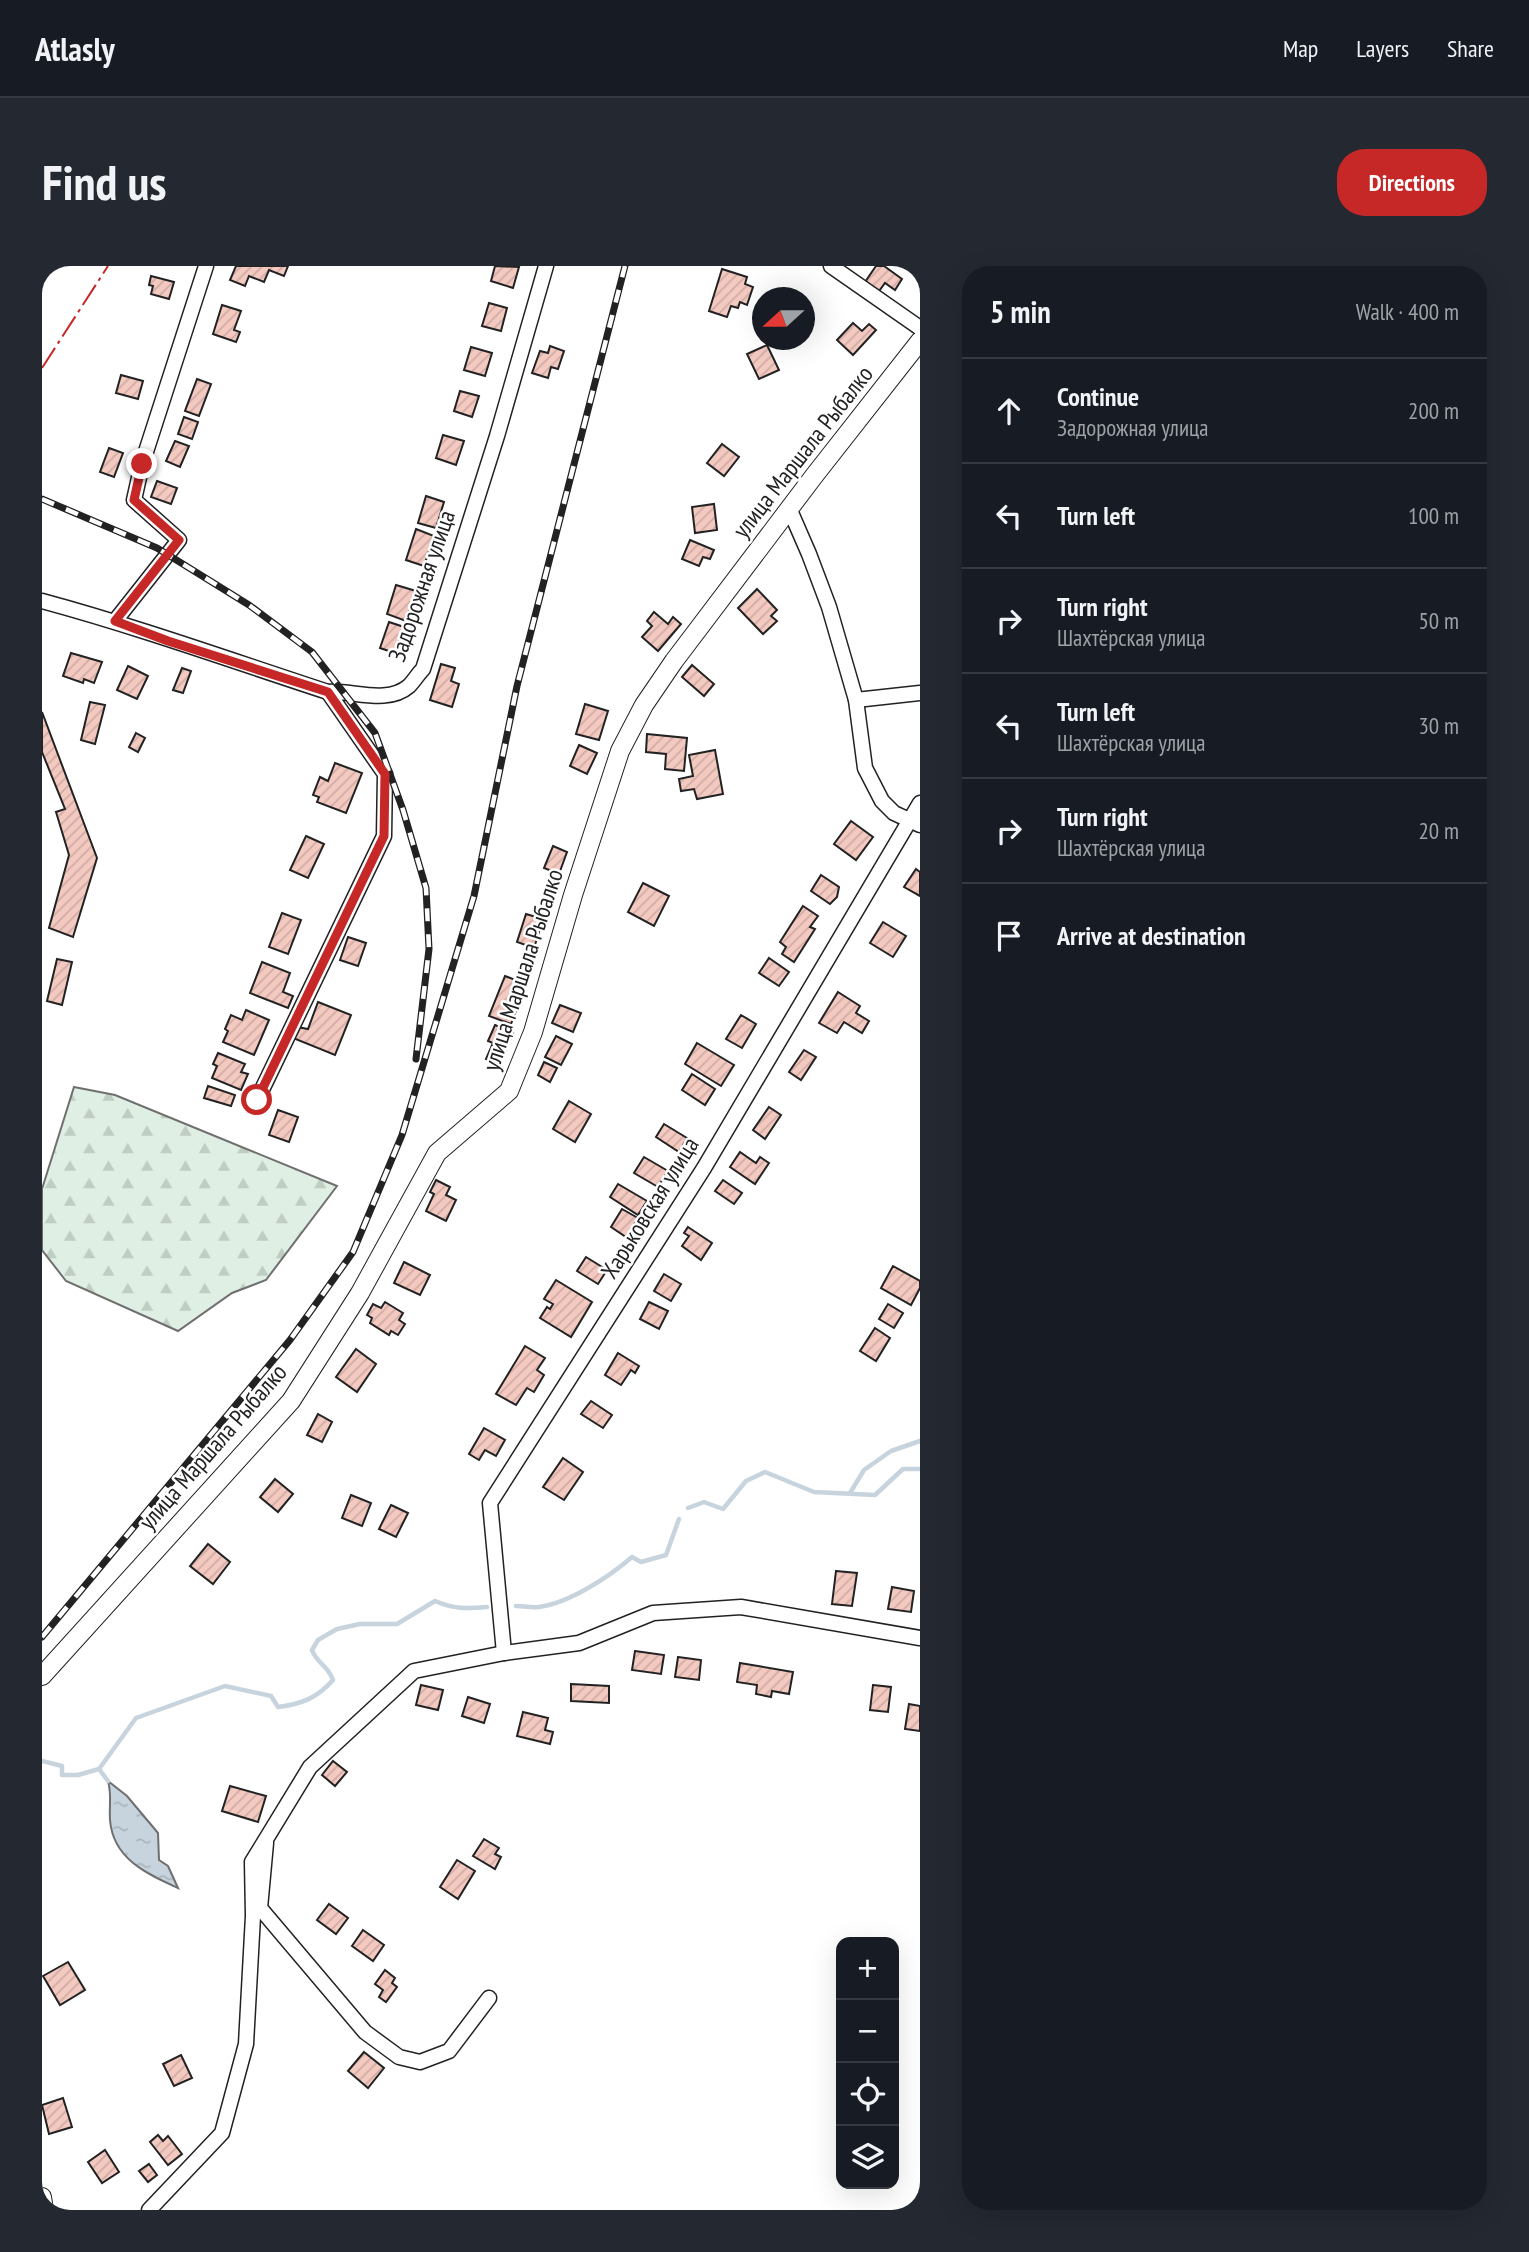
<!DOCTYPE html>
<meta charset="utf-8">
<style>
body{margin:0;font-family:"PT Sans Narrow",sans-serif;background:#242831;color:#f1f3f6}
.controls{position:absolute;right:21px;bottom:21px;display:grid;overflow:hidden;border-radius:14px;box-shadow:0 7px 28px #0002}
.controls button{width:63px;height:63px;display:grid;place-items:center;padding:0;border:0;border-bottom:2px solid #363941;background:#171b24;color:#f1f3f6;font:35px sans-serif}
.compass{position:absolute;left:710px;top:21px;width:63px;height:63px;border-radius:50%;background:#171b24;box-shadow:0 7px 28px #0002;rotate:249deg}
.stop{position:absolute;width:21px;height:21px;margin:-16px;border:5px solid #c62828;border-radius:50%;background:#fff}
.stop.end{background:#c62828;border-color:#fff;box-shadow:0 2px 7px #0008}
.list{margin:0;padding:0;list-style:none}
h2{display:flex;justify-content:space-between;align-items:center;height:91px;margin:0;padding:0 28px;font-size:30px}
h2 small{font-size:23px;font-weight:400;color:#9ea1a6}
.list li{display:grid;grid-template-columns:46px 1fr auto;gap:21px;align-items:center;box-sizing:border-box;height:105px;padding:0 28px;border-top:2px solid #363941}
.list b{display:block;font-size:26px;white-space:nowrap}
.list p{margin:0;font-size:23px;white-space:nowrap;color:#9ea1a6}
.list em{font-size:23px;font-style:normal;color:#9ea1a6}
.icon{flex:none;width:38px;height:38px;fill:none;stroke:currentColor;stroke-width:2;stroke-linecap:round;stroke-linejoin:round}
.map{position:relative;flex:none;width:878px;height:1944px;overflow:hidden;border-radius:28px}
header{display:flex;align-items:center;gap:42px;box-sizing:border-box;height:98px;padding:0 35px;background:#171b24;border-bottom:2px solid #363941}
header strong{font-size:33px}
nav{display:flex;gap:38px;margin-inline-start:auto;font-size:24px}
.intro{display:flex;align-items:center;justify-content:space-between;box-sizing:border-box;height:168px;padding:0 42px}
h1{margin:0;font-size:49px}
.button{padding:18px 32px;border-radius:28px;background:#c62828;color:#fff;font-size:24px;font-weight:700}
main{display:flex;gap:42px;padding:0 42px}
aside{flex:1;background:#171b24;border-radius:28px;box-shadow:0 7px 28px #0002}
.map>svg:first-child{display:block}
.forest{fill:url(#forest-firs);stroke:#6f6f6f;stroke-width:2}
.water{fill:url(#water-ripples);stroke:#6f6f6f;stroke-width:2}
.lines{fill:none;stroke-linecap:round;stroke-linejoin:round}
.stream{stroke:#c7d3dd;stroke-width:4.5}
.building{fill:url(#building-hatch);stroke:#222;stroke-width:2}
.minor-casing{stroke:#222;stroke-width:17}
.tertiary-casing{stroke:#222;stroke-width:20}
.minor{stroke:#fff;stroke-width:14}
.tertiary{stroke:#fff;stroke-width:18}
.rail-casing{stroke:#222;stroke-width:7}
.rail{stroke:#fff;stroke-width:4.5;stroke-dasharray:13;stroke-linecap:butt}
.power{stroke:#c62828;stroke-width:2;stroke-dasharray:24 5 3.5 5;stroke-linecap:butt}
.route{stroke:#c62828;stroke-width:9}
.labels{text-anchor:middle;stroke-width:5;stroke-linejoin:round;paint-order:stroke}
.street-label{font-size:24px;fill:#222;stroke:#fff}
</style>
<header>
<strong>Atlasly</strong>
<nav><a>Map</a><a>Layers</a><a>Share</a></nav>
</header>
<div class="intro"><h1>Find us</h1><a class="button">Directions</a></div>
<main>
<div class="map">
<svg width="878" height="1944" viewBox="0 0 878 1944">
<defs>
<pattern id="forest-firs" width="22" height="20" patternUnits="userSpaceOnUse" patternTransform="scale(1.75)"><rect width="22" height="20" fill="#e0efe3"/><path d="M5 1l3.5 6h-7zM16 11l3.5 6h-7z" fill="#c0cdc2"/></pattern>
<pattern id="water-ripples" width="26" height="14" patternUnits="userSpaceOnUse" patternTransform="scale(1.75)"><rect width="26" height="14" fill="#c7d3dd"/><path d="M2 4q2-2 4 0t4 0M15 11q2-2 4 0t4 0" fill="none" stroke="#abb5bd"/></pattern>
<pattern id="building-hatch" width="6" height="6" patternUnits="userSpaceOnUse" patternTransform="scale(1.75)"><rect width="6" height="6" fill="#f3c9c0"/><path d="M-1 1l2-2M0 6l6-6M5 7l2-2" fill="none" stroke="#d0aca5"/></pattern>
</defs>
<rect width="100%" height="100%" fill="#fff"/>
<path class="forest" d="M32 821 73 829 295 920 224 1014 190 1027 136 1065 24 1015 0 984V923Z"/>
<path class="water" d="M66 1515 85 1530 116 1567 117 1594 126 1600 136 1622C105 1608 71 1593 68 1554 67 1540 70 1529 66 1515Z"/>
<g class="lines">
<g class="stream">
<path d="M808 1227 822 1204 849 1185 878 1175"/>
<path d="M646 1242 662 1236 681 1243 704 1215 723 1206 772 1226 833 1229 861 1203H878"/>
<path d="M474 1340C481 1340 489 1342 497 1341 527 1337 567 1311 590 1291L599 1296 624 1289 637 1253"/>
<path d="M0 1495 20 1500V1509H36L57 1503"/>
<path d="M66 1515 57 1503 94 1452 183 1420 229 1430 236 1441C260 1438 275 1432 291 1414 286 1399 275 1398 270 1384L276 1374 295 1363 318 1358H355L393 1335C411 1343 425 1343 445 1341"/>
</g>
</g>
<g class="building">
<path d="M194 0H246L242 10 227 4 222 16 207 10 203 20 188 14Z"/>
<path d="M453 0 477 1 471 22 449 15Z"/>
<path d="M834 0H842L860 13 853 24 843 17 835 28 821 19Z"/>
<path d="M680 3 705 11 703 18 711 21 705 39 698 36 696 42 689 40 685 51 667 45Z"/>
<path d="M109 10 132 16 127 33 109 28 111 20 107 19Z"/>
<path d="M447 37 465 42 459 65 440 60Z"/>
<path d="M180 39 199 45 192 64 198 66 194 76 171 68Z"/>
<path d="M811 57 820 65 827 58 834 64 811 89 795 74Z"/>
<path d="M725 79 737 104 717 113 705 88Z"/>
<path d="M508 80 522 85 516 103 509 101 506 112 490 107 498 85 506 87Z"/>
<path d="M429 81 450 87 443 110 422 104Z"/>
<path d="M79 109 101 115 96 133 74 127Z"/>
<path d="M155 113 169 118 157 150 143 145Z"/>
<path d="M418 125 437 130 430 151 412 145Z"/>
<path d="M142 151 156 156 150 173 136 168Z"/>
<path d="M401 169 422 175 414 199 394 192Z"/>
<path d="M133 175 147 180 138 201 124 195Z"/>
<path d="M680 178 697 191 682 210 665 197Z"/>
<path d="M67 182 81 187 72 211 58 206Z"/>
<path d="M115 215 135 222 129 238 109 231Z"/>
<path d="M384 230 402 236 394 262 376 257Z"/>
<path d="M672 238 675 264 653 267 650 241Z"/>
<path d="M374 263 392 270 382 300 364 294Z"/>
<path d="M648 274 672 284 668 293 661 291 657 300 640 293Z"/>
<path d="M354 319 374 325 364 355 345 348Z"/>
<path d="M715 323 735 344 729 350 735 355 721 368 696 342Z"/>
<path d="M612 346 626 358 631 351 639 358 616 385 600 371 610 360 605 355Z"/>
<path d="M347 356 362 361 353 387 338 382Z"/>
<path d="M29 387 60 396 52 417 42 413 41 417 21 410Z"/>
<path d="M399 398 413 402 409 415 417 418 410 441 388 434Z"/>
<path d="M650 399 672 418 662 430 640 411Z"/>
<path d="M86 400 106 410 95 433 75 424Z"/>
<path d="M140 402 149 405 141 427 131 424Z"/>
<path d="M48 436 63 439 53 478 39 474Z"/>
<path d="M543 438 566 445 557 474 534 468Z"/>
<path d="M0 446 55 592 31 671 7 662 27 589 14 546 23 543 0 486Z"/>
<path d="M94 467 103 472 96 486 87 481Z"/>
<path d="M605 468 645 472 642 505 623 503 624 488 604 486Z"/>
<path d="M537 479 555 487 545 508 528 500Z"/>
<path d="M673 484 681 528 655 533 652 523 639 525 637 513 651 510 647 489Z"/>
<path d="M293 497 320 507 304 547 275 536 277 531 271 529 278 511 286 515Z"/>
<path d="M809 555 831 571 814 594 792 578Z"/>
<path d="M264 570 282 578 266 612 248 604Z"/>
<path d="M511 580 525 586 517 608 502 602Z"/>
<path d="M874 603 878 606V630L862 621Z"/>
<path d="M779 609 797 621 795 631 788 638 769 625Z"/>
<path d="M601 617 627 630 612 660 586 646Z"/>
<path d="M761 640 776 650 768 661 773 663 752 696 740 688 744 681 738 676Z"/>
<path d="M240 647 259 654 246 688 227 681Z"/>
<path d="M484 648 501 653 492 682 475 676Z"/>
<path d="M841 656 864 670 851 691 828 677Z"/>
<path d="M306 671 324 677 316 700 298 694Z"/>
<path d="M727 692 747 706 737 720 717 707Z"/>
<path d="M15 693 30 696 20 739 5 735Z"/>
<path d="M220 696 248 707 241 726 251 730 246 742 208 727Z"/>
<path d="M463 710 484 718 469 758 447 750Z"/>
<path d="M796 726 818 740 814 747 827 755 820 767 802 756 795 767 777 757Z"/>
<path d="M276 736 309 749 293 789 251 772 255 761 266 763Z"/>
<path d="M518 739 539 747 531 766 510 757Z"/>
<path d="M204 744 227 754 212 789 181 776 186 765 183 763 189 749 200 754Z"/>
<path d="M699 749 714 758 700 782 684 773Z"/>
<path d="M453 759 471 767 457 799 444 793 451 777 446 775Z"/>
<path d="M514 770 530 778 519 799 503 791Z"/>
<path d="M655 777 692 799 679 820 643 798Z"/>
<path d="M762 784 774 791 759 814 747 806Z"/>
<path d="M176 787 203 798 199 806 206 808 199 824 170 812 175 800 171 798Z"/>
<path d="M502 796 515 802 508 816 496 809Z"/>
<path d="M650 808 673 823 663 839 640 824Z"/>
<path d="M166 820 193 829 189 840 162 832Z"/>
<path d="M527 835 549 848 533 876 511 863Z"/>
<path d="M727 841 739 849 723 873 711 864Z"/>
<path d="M236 844 256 851 247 876 227 869Z"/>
<path d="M622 858 645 872 637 886 614 871Z"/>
<path d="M698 886 714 897 718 891 727 897 713 918 688 901Z"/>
<path d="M602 891 626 905 616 921 592 907Z"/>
<path d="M394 914 408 921 404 929 414 934 404 955 384 945 392 928 388 926Z"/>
<path d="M681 914 700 927 692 938 673 925Z"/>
<path d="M576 918 605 935 596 949 568 931Z"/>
<path d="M580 943 596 952 584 971 569 961Z"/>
<path d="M646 961 670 977 659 994 640 980 647 970 642 967Z"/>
<path d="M544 991 565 1004 556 1018 535 1005Z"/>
<path d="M362 996 388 1009 378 1029 352 1017Z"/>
<path d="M851 1000 878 1015V1022L869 1039 839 1022Z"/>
<path d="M622 1008 639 1018 629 1035 612 1025Z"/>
<path d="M514 1014 550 1036 529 1071 498 1052 505 1041 508 1043 511 1038 502 1033Z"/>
<path d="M343 1036 361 1047 357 1054 363 1058 356 1069 349 1065 347 1069 328 1057 330 1052 325 1049 331 1038 339 1042Z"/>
<path d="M607 1036 626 1045 617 1063 598 1053Z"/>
<path d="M846 1038 861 1047 852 1062 837 1053Z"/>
<path d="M833 1062 848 1072 834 1095 818 1085Z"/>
<path d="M483 1080 503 1092 495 1104 502 1109 492 1126 485 1122 474 1139 454 1128Z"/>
<path d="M314 1083 334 1098 315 1126 294 1111Z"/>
<path d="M576 1087 597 1100 593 1107 589 1104 579 1119 563 1109Z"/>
<path d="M549 1135 570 1149 561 1162 539 1148Z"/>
<path d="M276 1148 290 1156 280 1176 265 1169Z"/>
<path d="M442 1162 463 1174 454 1190 443 1184 437 1194 427 1188Z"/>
<path d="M521 1192 541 1206 522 1234 501 1221Z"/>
<path d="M233 1213 251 1228 236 1246 218 1231Z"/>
<path d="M309 1229 329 1237 320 1260 300 1252Z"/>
<path d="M349 1239 366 1247 354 1271 337 1263Z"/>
<path d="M166 1278 188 1296 171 1318 148 1300Z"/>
<path d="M794 1305 815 1307 810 1340 790 1338Z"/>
<path d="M850 1321 872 1325 869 1346 846 1343Z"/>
<path d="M593 1385 622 1389 619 1408 590 1404Z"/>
<path d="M636 1391 659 1394 657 1414 633 1411Z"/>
<path d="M698 1397 751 1406 747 1428 730 1425 729 1431 714 1428 715 1419 695 1416Z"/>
<path d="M529 1418 567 1420V1437L529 1435Z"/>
<path d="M379 1419 401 1424 396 1444 374 1439Z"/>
<path d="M831 1419 849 1421 846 1446 828 1444Z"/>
<path d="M426 1431 448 1438 442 1457 420 1450Z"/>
<path d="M867 1438 878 1440V1465L863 1463Z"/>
<path d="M481 1446 506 1452 503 1464 511 1466 508 1478 475 1470Z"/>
<path d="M291 1495 305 1506 293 1520 280 1509Z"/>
<path d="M188 1520 224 1530 216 1556 180 1545Z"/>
<path d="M442 1573 457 1582 453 1588 459 1591 453 1603 431 1590Z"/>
<path d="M415 1594 433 1605 416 1633 398 1621Z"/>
<path d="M287 1638 306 1652 294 1668 275 1654Z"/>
<path d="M321 1664 342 1679 331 1695 310 1680Z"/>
<path d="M26 1696 43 1724 18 1739 1 1710Z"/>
<path d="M343 1704 353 1712 350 1717 355 1721 344 1736 337 1731 341 1724 333 1718Z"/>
<path d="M322 1786 342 1802 326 1822 306 1805Z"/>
<path d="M139 1789 150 1812 132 1820 121 1798Z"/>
<path d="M21 1832 30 1861 7 1868 0 1839Z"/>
<path d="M116 1869 121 1875 126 1870 140 1888 126 1899 108 1876Z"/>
<path d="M63 1884 77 1906 60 1917 46 1896Z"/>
<path d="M107 1898 115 1909 106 1916 97 1905Z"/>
</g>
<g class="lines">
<defs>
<g id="minor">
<path d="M789 0 878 62"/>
<path d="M747 242 767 288 787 341 814 434 823 502 840 535 852 547 878 559"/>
<path d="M0 335C96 361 191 395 286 426"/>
<path d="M73 355 137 274 92 234 100 198 164 0"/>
<path d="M814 434 878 427"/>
<path d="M215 834 342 570 343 508 286 426C311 424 345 439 367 420 372 415 376 408 381 403L455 170 504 0"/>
<path d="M462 1387 448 1237 662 902 878 537"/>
<path d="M224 1577 218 1642 323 1766 357 1791 378 1796 407 1785 447 1732"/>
<path d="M107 1944 180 1867 204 1778 211 1650 210 1596 268 1501 372 1405 462 1387 537 1377 611 1347 699 1341 878 1372"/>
</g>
<g id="tertiary">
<path d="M0 1410 249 1135 318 1027 395 887 467 825 491 766 531 629 578 485 602 439 632 395 772 210 878 75"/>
<path d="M0 1931 2 1944"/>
</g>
</defs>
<use href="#minor" class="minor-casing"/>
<use href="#tertiary" class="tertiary-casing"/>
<use href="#minor" class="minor"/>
<use href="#tertiary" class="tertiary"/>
<defs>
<g id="rail">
<path d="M0 233 115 282 207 339 270 386 333 467 361 544 384 622 387 683 374 793"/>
<path d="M0 1371 248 1074 311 986 360 869 432 630 475 420 583 0"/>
</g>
</defs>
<use href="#rail" class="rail-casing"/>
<use href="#rail" class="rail"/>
<path class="power" d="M0 102 66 0"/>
</g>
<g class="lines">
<path class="route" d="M100 198 92 234 137 274 73 355 126 375 286 426 343 508 342 570 215 834"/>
</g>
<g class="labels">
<g class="street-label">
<text transform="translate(761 186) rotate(-52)" y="8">улица Маршала Рыбалко</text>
<text transform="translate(380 320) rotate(-71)" y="8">Задорожная улица</text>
<text transform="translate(481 704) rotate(-72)" y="8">улица Маршала Рыбалко</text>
<text transform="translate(608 942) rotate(-58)" y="8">Харьковская улица</text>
<text transform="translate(171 1181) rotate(-49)" y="8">улица Маршала Рыбалко</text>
</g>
</g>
</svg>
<div class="controls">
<button>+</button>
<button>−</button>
<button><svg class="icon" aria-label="locate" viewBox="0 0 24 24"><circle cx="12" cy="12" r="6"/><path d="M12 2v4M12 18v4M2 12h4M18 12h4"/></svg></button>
<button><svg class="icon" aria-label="layers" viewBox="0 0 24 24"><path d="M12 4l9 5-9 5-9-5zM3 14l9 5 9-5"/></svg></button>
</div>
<svg class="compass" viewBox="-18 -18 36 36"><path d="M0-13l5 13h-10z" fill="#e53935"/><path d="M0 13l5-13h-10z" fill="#9ea1a6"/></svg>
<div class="stop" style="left:215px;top:834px"></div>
<div class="stop end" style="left:100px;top:198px"></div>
</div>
<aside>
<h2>5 min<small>Walk · 400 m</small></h2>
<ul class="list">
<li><svg class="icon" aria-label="ahead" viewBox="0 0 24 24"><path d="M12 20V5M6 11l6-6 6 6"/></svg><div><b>Continue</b><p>Задорожная улица</p></div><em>200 m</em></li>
<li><svg class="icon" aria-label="left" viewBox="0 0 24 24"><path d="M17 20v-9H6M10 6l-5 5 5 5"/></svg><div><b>Turn left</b></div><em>100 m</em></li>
<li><svg class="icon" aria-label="right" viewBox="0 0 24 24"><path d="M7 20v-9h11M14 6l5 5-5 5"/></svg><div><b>Turn right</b><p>Шахтёрская улица</p></div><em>50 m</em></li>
<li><svg class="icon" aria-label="left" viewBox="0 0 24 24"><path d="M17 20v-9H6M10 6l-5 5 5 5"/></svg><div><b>Turn left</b><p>Шахтёрская улица</p></div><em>30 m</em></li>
<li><svg class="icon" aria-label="right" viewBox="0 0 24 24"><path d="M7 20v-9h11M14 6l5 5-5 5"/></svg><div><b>Turn right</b><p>Шахтёрская улица</p></div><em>20 m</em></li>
<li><svg class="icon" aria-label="arrive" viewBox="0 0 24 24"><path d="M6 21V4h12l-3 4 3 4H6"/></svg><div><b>Arrive at destination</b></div></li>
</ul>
</aside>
</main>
